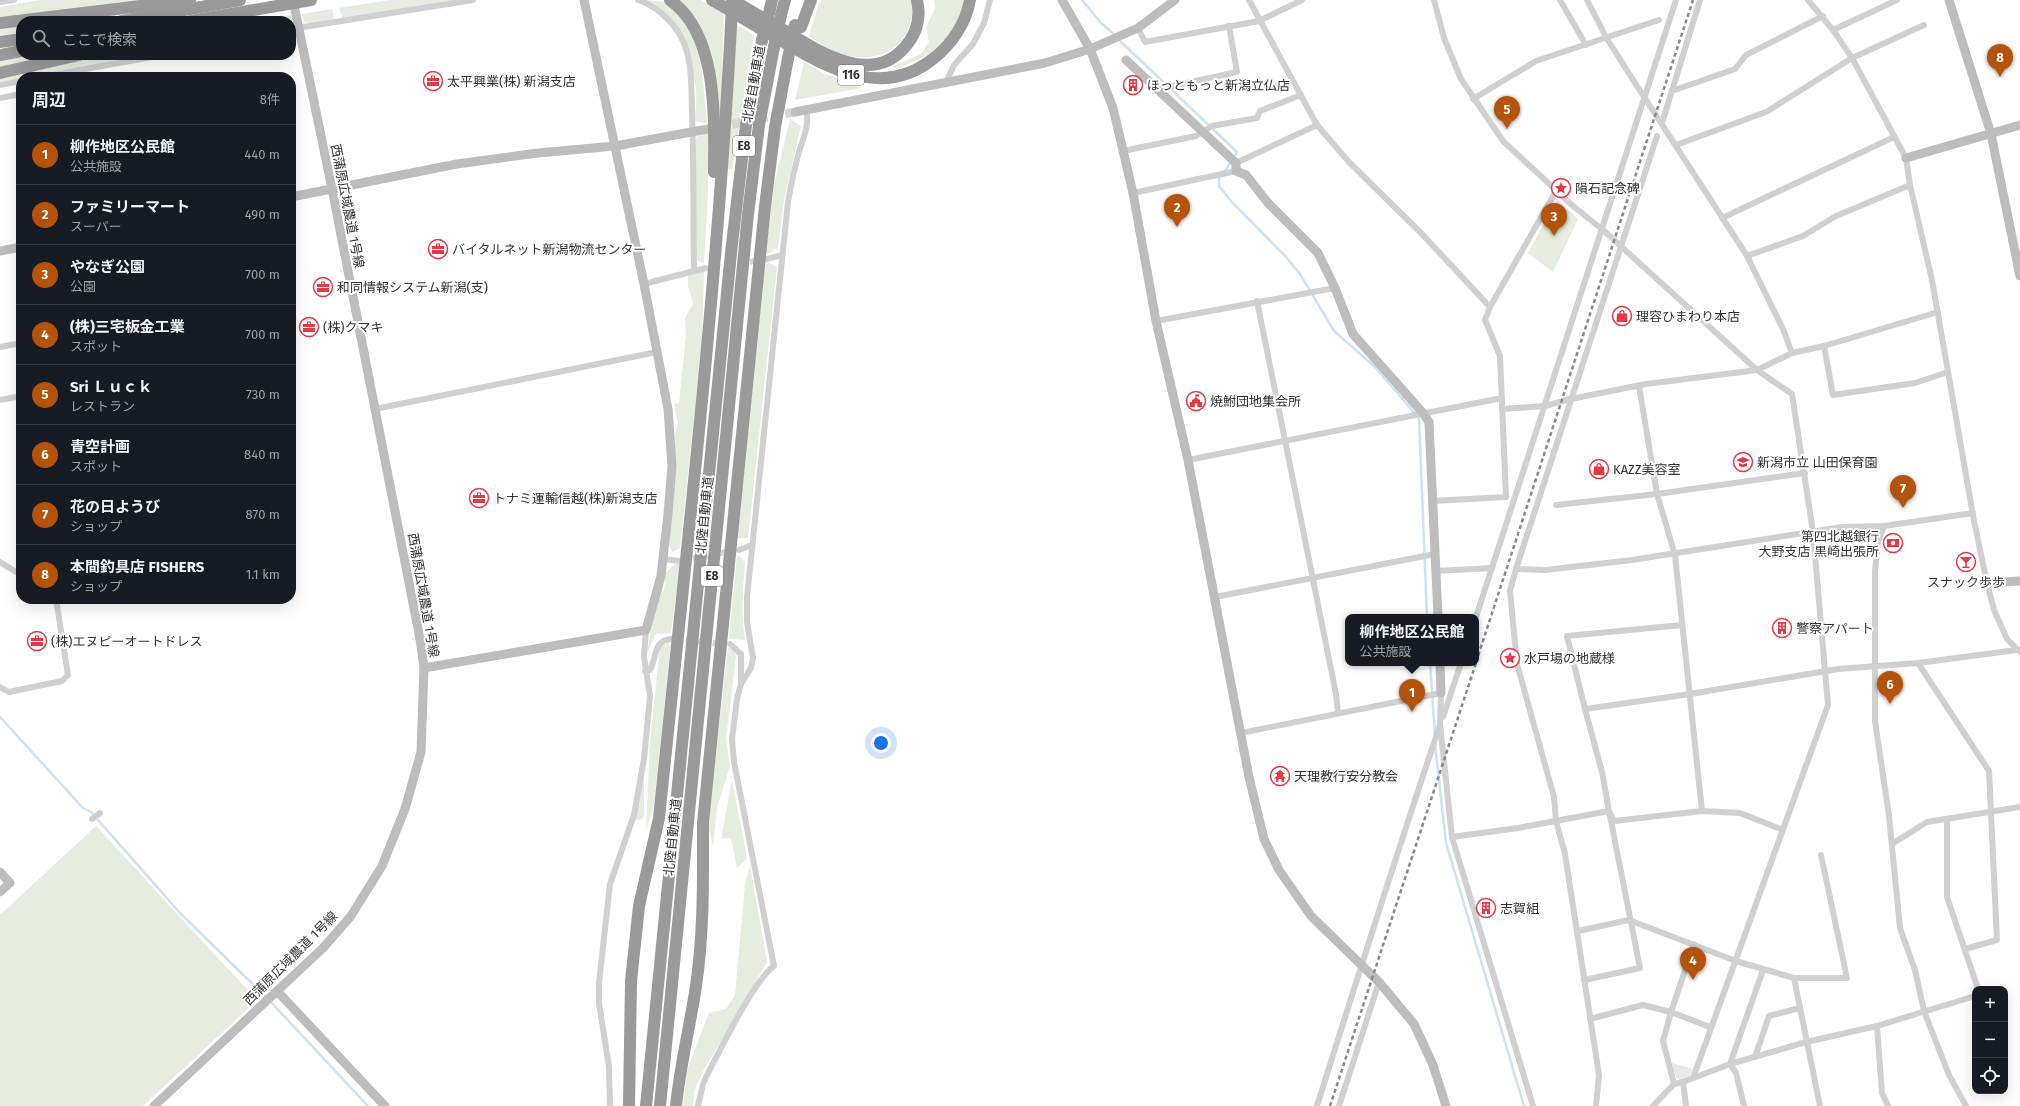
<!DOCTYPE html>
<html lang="ja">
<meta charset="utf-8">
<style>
body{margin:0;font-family:"Fira Sans","Noto Sans JP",sans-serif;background:#242831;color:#f1f3f6}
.controls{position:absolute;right:12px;bottom:12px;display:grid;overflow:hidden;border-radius:8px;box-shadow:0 4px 16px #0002}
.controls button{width:36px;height:36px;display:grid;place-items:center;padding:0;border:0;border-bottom:1px solid #363941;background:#171b24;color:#f1f3f6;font:20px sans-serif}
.you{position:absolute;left:881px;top:743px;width:14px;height:14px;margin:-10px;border:3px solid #fff;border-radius:50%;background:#1a73e8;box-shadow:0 0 0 6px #1a73e833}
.badge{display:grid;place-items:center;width:26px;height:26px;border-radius:50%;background:#b45309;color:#fff;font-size:13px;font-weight:700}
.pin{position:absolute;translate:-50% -33px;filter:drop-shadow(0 1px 2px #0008)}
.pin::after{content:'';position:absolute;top:21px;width:14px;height:12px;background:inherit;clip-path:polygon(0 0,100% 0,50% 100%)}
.popup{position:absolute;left:1345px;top:614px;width:134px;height:52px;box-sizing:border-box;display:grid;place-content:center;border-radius:8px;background:#171b24;filter:drop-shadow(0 1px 3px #0005);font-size:13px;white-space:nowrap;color:#9ea1a6}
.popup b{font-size:15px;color:#f1f3f6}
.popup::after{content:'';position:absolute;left:50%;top:100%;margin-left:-8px;border:8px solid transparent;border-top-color:#171b24}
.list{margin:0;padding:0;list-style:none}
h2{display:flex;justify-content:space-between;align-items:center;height:52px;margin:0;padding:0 16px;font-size:17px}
h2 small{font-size:13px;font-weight:400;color:#9ea1a6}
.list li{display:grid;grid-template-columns:26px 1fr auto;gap:12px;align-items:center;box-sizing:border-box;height:60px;padding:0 16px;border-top:1px solid #363941}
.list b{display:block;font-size:15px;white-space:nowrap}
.list p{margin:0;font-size:13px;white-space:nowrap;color:#9ea1a6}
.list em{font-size:13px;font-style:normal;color:#9ea1a6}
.icon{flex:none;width:22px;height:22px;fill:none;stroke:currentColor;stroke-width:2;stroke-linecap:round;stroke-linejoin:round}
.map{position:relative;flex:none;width:2020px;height:1106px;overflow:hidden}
.search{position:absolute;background:#171b24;box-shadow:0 4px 16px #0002;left:16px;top:16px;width:280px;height:44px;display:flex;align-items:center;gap:10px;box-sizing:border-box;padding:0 14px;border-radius:16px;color:#9ea1a6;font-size:15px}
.panel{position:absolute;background:#171b24;box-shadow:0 4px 16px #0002;left:16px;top:72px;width:280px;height:532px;border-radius:16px}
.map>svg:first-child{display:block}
.green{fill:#e6ecdf}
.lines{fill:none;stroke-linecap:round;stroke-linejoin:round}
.stream{stroke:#cfe2ee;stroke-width:2.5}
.street-tunnel{stroke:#d6d6d6;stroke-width:6;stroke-dasharray:6 3;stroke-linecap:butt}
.secondary-tunnel{stroke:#d6d6d6;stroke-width:9;stroke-dasharray:9 4.5;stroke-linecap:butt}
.street{stroke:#d0d0d0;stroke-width:6}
.secondary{stroke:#bdbdbd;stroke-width:9}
.highway{stroke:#9a9a9a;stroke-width:12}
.rail{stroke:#888;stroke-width:2.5;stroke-dasharray:4 3;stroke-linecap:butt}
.highway-bridge{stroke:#9a9a9a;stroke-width:12}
.labels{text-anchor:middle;stroke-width:4;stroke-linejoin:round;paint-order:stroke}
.shield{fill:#fff;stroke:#707070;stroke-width:1}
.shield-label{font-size:12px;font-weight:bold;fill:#333}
.poi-label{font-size:13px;fill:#333;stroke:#fff;text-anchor:start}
.street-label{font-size:13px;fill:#333;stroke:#fff}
</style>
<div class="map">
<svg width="2020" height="1106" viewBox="0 0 2020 1106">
<rect width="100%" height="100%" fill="#fff"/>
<g class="green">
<path d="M40 0H156L0 18V7Z"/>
<path d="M390 0H458L343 19 339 8Z"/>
<path d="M646 0 665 2 688 23 700 49 707 124 695 121C695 110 697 100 696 90 696 84 693 80 693 74 690 39 678 18 646 0Z"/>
<path d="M678 0H700L724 14 721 113 717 110 712 55 701 29Z"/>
<path d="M822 0H912C916 41 885 65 845 55 833 52 820 43 809 37L817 8Z"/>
<path d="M934 0H964C958 29 940 51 913 62 905 65 900 69 892 67L921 54 929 42 926 28 935 8Z"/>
<path d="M332 9 334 18C326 25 313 24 304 22L302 14Z"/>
<path d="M147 10 84 21H40Z"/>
<path d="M291 15 292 21 291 23V21H257Z"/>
<path d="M21 23V32L0 36V26Z"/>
<path d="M737 25 754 35 732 170 728 168Z"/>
<path d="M36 55H63L0 69V61Z"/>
<path d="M99 55H146L0 82V77Z"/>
<path d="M804 62 821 72 862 88 795 100Z"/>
<path d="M790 119 801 126 784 200 778 248 764 255 770 202Z"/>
<path d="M708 132V192L704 263 694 259 696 137Z"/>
<path d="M1557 200 1578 219 1553 272 1528 253Z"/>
<path d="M765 261 777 267 748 538H737Z"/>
<path d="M704 271 702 345 680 548 672 552 668 541 673 441 678 424 674 404 679 403 686 335 685 318 693 304 688 286V274Z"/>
<path d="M737 555 745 562C743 588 741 614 745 640L729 639Z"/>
<path d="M676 564H680L671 633 656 634 647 653 652 624 660 594 664 591 666 572Z"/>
<path d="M669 640 670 652 654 805 646 830 650 741 660 647Z"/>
<path d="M728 647 735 652 736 657 726 739 730 766 717 808 713 846 709 829 711 797Z"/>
<path d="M644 771V816L642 819 636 820Z"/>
<path d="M732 780 747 858 737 868 731 838 721 839Z"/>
<path d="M96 826 257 1000 143 1106H0V915Z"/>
<path d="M750 865 767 962 704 1070 694 1091 693 1106H683L687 1070 709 1013 726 1009 735 995 745 884Z"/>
<path d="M1672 1063 1693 1069 1689 1077 1681 1080 1676 1078Z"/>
</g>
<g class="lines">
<g class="stream">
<path d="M1082 0 1101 23 1115 35"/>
<path d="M1118 39 1237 152 1234 157"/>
<path d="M1231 162 1219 179V186L1231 201 1286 257 1300 274 1334 331 1374 366 1419 418 1427 617"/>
<path d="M1430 663 1435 735"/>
<path d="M0 717 83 808 91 812 180 913 267 998"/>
<path d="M1435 744 1446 843 1524 1106"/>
<path d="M270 1001 368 1106"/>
</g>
<g class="street-tunnel">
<path d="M741 263 762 260"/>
<path d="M684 560 732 551"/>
<path d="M677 639 722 644"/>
</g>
<path class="secondary-tunnel" d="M719 127 795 112"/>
<g class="street">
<path d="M638 0C656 6 672 20 681 37 693 59 691 87 692 112 694 165 693 218 694 271"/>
<path d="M1249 0 1317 125 1349 162 1422 234 1490 307"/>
<path d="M1434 0 1444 38 1461 79 1503 141 1573 206 1603 230 1757 370 1792 394 1813 532 1828 705 1693 1078"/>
<path d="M1560 0 1586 45"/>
<path d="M1587 0 1606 37 1628 72 1747 256 1783 329 1792 353"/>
<path d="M1808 0 1833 30 1852 58 1906 158 1910 185 1932 280 1974 521 1987 583 1994 610 2007 639 2020 652"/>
<path d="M0 2 14 0"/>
<path d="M1138 28 1145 42 1259 21 1302 0"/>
<path d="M291 29 473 0"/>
<path d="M1833 30 1897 0"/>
<path d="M41 77 163 55"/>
<path d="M946 82 954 65 973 44 984 23 990 0"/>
<path d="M0 85 21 81"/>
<path d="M1158 91 1163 88 1237 72 1229 26"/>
<path d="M1672 91 1735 69 1746 55 1823 16"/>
<path d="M0 98 21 94"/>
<path d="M1473 99 1536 61 1659 20"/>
<path d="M1662 123 1700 0"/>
<path d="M1657 136 1516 569 1545 570 1632 560 1842 527 1884 526 1973 513"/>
<path d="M1676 145 1766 112 1852 58 1924 25"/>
<path d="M1123 151 1196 136 1212 126 1257 118 1260 111 1301 95"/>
<path d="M1236 163 1317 125"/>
<path d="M1133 193 1236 171"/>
<path d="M1722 218 1894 137"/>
<path d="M1747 256 1803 236 1836 216 1910 185"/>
<path d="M767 259 782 255"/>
<path d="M644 284 706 268"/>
<path d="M1257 301 1336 694 1338 713"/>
<path d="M1156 321 1335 288"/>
<path d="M1824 346 1833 395 1915 383 1948 372"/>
<path d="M0 347 21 343"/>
<path d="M1639 386 1657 494 1675 555 1702 811"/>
<path d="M0 400 21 396"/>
<path d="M375 409 657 352"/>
<path d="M1502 409 1545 406 1571 399 1646 384 1757 370 1792 353 1824 346 1938 312"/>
<path d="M1188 460 1502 398"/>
<path d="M1432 501 1506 497 1500 356 1485 320 1490 307 1556 191"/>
<path d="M1556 505 1657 494 1805 473"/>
<path d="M1884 526 1878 542 1875 571V721L1889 816 1900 928 1915 970 1924 1011 1949 1075 1966 1106"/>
<path d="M739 550 752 545"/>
<path d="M663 559 680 561"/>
<path d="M0 562 21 575"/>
<path d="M1516 569 1510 591 1517 664 1554 797 1556 821 1565 854 1599 1075 1596 1106"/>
<path d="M1436 571 1492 568"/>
<path d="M1215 597 1435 554"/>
<path d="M1476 617 1676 0"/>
<path d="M1682 625 1567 636 1585 709 1690 694 1838 669 1918 663 2017 650"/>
<path d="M730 644 741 654V684"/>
<path d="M1918 663 1989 771 1997 940 1965 949"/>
<path d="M645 671 650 670C657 658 653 640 671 639"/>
<path d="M0 687 9 692 62 681 68 675 56 599"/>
<path d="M1443 717 1461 663"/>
<path d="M1241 733 1441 693 1440 724 1452 837 1533 1106"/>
<path d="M92 819 100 813"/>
<path d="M1947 819V897L1978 989"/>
<path d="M1452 837 1518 828 1609 811 1614 821 1702 811 1740 813 1783 830"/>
<path d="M1892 844 1927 822 2020 807"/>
<path d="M1578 931 1629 920 1736 961 1794 978"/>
<path d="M1584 980 1640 968 1609 811 1602 772 1585 709"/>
<path d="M1590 1019 1643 1005 1671 1012 1710 1027"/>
<path d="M1877 1026 1882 1093 1888 1106"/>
<path d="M1755 1057 1769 1016 1800 1008"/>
<path d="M1730 1064 1763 970"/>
<path d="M1730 1064 1736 1073 1744 1106"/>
<path d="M1683 1082 1686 1106"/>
<path d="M1674 1084 1663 1041 1671 1012 1694 944"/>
<path d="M610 1106 609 1067 599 1003V983L610 884 634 815 644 759 650 696 644 657 646 630"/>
<path d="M698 1106 703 1084 709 1071C722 1047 754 980 774 966L734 762 732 739 737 699 741 684 751 668 753 658 747 622V597L788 202C791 185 794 169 799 152 803 138 810 125 806 110"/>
<path d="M1317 1106C1357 979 1397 852 1440 725"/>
<path d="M1339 1106 1379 982"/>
<path d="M1653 1106 1674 1084 1683 1082 1730 1064 1806 1042 1877 1026 1975 996"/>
<path d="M1820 1106 1794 978H1847L1821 855"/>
</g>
<g class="secondary">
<path d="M1062 0 1090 49 1113 108 1133 193 1156 321 1188 460 1249 777 1264 839 1279 870 1311 916 1379 982 1414 1024 1433 1065 1446 1106"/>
<path d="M1949 0 1991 134 2020 276"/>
<path d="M1126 60 1236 163V171L1246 175 1268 203 1318 253 1335 288 1353 334 1423 413 1429 422 1438 617"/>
<path d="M795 112 1045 63 1090 49 1138 28 1175 0"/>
<path d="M1906 158 2020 125"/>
<path d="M291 197 457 164 538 153 615 146 708 129"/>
<path d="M0 251 21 247"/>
<path d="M1987 583 2020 581"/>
<path d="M1440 663 1441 693"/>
<path d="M424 668 646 630 661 576 668 514 672 466 668 409 644 284 584 0"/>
<path d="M0 872 10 883 0 892"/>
<path d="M277 991 385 1106"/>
<path d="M154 1106 323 948 351 916 382 866 405 809 421 752 424 668 420 639 332 189 293 0"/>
</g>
<g class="highway">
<path d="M670 0C719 35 714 118 714 172"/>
<path d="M712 0C735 13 757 27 780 40 828 68 883 100 934 58 952 44 966 23 970 0"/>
<path d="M732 0C750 10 767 21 785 31 818 51 871 86 904 48 917 34 921 18 917 0"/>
<path d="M770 9 772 0"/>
<path d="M781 15 785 0"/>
<path d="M122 21 240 0"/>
<path d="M0 23 190 0"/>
<path d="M801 27 811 0"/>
<path d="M0 42 21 39"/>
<path d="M0 55 21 51"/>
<path d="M0 73 79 55"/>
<path d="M629 1106 631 981 639 906 659 818C686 555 717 291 731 26"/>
<path d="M646 1106 731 253 746 125 762 40"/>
<path d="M660 1106 748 214 759 125 774 47"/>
<path d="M676 1106C680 1066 690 1026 696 986 704 932 703 878 703 823L765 206 775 127 788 58"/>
</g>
<g class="rail">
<path d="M1476 662 1693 0"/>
<path d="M1330 1106 1476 663"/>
</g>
<g class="highway-bridge">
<path d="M191 21 311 0"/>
<path d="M731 26 732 0"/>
<path d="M762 40 770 9"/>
<path d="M774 47 781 15"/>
<path d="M788 58 795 25"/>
</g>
</g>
<defs>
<symbol id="office-ring" viewBox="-11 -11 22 22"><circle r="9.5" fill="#fff" stroke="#e63946" stroke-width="1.5"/><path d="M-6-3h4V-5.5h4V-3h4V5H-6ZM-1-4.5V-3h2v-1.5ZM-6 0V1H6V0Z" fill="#e63946"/></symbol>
<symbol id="building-ring" viewBox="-11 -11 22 22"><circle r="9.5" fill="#fff" stroke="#e63946" stroke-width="1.5"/><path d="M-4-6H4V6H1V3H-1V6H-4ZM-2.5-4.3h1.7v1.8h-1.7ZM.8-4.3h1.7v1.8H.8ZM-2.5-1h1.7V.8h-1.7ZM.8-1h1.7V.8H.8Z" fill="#e63946"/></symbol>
<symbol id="sight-ring" viewBox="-11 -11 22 22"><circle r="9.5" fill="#fff" stroke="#e63946" stroke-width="1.5"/><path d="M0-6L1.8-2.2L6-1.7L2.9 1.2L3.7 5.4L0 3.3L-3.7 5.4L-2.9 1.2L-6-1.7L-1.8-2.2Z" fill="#e63946"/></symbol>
<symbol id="shop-ring" viewBox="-11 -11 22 22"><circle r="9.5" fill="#fff" stroke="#e63946" stroke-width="1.5"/><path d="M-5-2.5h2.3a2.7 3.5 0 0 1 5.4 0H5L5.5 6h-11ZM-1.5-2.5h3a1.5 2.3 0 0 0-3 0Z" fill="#e63946"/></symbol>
<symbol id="civic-ring" viewBox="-11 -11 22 22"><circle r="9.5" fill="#fff" stroke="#e63946" stroke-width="1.5"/><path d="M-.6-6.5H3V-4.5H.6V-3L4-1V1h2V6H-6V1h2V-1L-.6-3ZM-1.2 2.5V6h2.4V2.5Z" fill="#e63946"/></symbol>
<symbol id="school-ring" viewBox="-11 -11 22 22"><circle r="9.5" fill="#fff" stroke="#e63946" stroke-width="1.5"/><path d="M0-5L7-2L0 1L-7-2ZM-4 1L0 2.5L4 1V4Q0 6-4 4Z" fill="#e63946"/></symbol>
<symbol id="bank-ring" viewBox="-11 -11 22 22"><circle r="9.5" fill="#fff" stroke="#e63946" stroke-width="1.5"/><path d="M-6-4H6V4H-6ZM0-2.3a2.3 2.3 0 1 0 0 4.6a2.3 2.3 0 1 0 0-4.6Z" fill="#e63946"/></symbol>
<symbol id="bar-ring" viewBox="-11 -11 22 22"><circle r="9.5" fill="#fff" stroke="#e63946" stroke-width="1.5"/><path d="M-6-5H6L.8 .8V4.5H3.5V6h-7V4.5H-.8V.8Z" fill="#e63946"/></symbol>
<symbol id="temple-ring" viewBox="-11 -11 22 22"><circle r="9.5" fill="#fff" stroke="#e63946" stroke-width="1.5"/><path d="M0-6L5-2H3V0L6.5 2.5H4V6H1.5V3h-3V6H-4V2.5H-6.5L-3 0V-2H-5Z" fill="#e63946"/></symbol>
</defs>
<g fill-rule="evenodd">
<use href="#office-ring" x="422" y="70" width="22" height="22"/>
<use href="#building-ring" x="1122" y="74" width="22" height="22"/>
<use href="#sight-ring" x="1550" y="177" width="22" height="22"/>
<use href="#office-ring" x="427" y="238" width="22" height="22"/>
<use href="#office-ring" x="312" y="276" width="22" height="22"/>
<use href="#shop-ring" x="1611" y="305" width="22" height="22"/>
<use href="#office-ring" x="298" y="316" width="22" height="22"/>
<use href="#civic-ring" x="1185" y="390" width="22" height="22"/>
<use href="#school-ring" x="1732" y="451" width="22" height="22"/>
<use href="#shop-ring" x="1588" y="458" width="22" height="22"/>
<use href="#office-ring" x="468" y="487" width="22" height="22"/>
<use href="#bank-ring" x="1882" y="532" width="22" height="22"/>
<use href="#bar-ring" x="1955" y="551" width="22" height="22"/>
<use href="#building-ring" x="1771" y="617" width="22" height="22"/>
<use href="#office-ring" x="26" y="630" width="22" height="22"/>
<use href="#sight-ring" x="1499" y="647" width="22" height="22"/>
<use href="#temple-ring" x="1269" y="765" width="22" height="22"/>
<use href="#building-ring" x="1475" y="897" width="22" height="22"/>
</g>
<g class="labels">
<g class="shield">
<rect x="838" y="65" width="26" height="20" rx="3"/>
<rect x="733" y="136" width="22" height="20" rx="3"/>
<rect x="701" y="566" width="22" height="20" rx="3"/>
</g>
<g class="shield-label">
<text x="851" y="79">116</text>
<text x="744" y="150">E8</text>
<text x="712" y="580">E8</text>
</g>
<g class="poi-label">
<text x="447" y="86">太平興業(株) 新潟支店</text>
<text x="1147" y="90">ほっともっと新潟立仏店</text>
<text x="1575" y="193">隕石記念碑</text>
<text x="452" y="254">バイタルネット新潟物流センター</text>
<text x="337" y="292">和同情報システム新潟(支)</text>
<text x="1636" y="321">理容ひまわり本店</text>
<text x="323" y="332">(株)クマキ</text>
<text x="1210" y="406">焼鮒団地集会所</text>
<text x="1757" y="467">新潟市立 山田保育園</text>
<text x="1613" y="474">KAZZ美容室</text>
<text x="493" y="503">トナミ運輸信越(株)新潟支店</text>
<text x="1879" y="541" text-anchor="end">第四北越銀行<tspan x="1879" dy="15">大野支店 黒崎出張所</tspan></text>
<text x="1966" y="587" text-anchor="middle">スナック歩歩</text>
<text x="1796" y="633">警察アパート</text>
<text x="51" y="646">(株)エヌピーオートドレス</text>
<text x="1524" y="663">水戸場の地蔵様</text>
<text x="1294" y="781">天理教行安分教会</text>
<text x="1500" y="913">志賀組</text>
</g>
<g class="street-label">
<text transform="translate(753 84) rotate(-80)" y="5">北陸自動車道</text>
<text transform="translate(348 206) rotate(79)" y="5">西蒲原広域農道 1号線</text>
<text transform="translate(704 515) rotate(-84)" y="5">北陸自動車道</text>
<text transform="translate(424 595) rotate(80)" y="5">西蒲原広域農道 1号線</text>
<text transform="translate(672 837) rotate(-84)" y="5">北陸自動車道</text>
<text transform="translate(290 958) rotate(-45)" y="5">西蒲原広域農道 1号線</text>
</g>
</g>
</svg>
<div class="controls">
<button>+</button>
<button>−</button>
<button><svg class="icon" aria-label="locate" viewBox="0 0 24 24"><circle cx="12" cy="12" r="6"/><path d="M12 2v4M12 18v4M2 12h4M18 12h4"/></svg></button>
</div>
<div class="you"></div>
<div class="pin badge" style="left:1412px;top:712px">1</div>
<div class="popup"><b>柳作地区公民館</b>公共施設</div>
<div class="pin badge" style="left:1177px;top:227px">2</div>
<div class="pin badge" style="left:1554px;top:236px">3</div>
<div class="pin badge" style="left:1693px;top:980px">4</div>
<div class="pin badge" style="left:1507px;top:129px">5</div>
<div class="pin badge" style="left:1890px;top:704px">6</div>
<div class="pin badge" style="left:1903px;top:508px">7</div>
<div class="pin badge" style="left:2000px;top:77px">8</div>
<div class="search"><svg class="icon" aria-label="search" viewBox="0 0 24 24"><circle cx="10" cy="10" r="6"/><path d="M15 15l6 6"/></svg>ここで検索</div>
<section class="panel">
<h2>周辺<small>8件</small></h2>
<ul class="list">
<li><span class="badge">1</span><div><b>柳作地区公民館</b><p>公共施設</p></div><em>440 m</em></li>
<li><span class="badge">2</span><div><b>ファミリーマート</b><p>スーパー</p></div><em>490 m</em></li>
<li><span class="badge">3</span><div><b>やなぎ公園</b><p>公園</p></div><em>700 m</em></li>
<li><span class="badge">4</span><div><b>(株)三宅板金工業</b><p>スポット</p></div><em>700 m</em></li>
<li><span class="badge">5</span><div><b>Sri Ｌｕｃｋ</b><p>レストラン</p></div><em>730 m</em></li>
<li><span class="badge">6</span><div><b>青空計画</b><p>スポット</p></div><em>840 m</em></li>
<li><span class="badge">7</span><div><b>花の日ようび</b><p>ショップ</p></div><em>870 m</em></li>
<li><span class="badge">8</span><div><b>本間釣具店 FISHERS</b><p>ショップ</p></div><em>1.1 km</em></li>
</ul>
</section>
</div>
